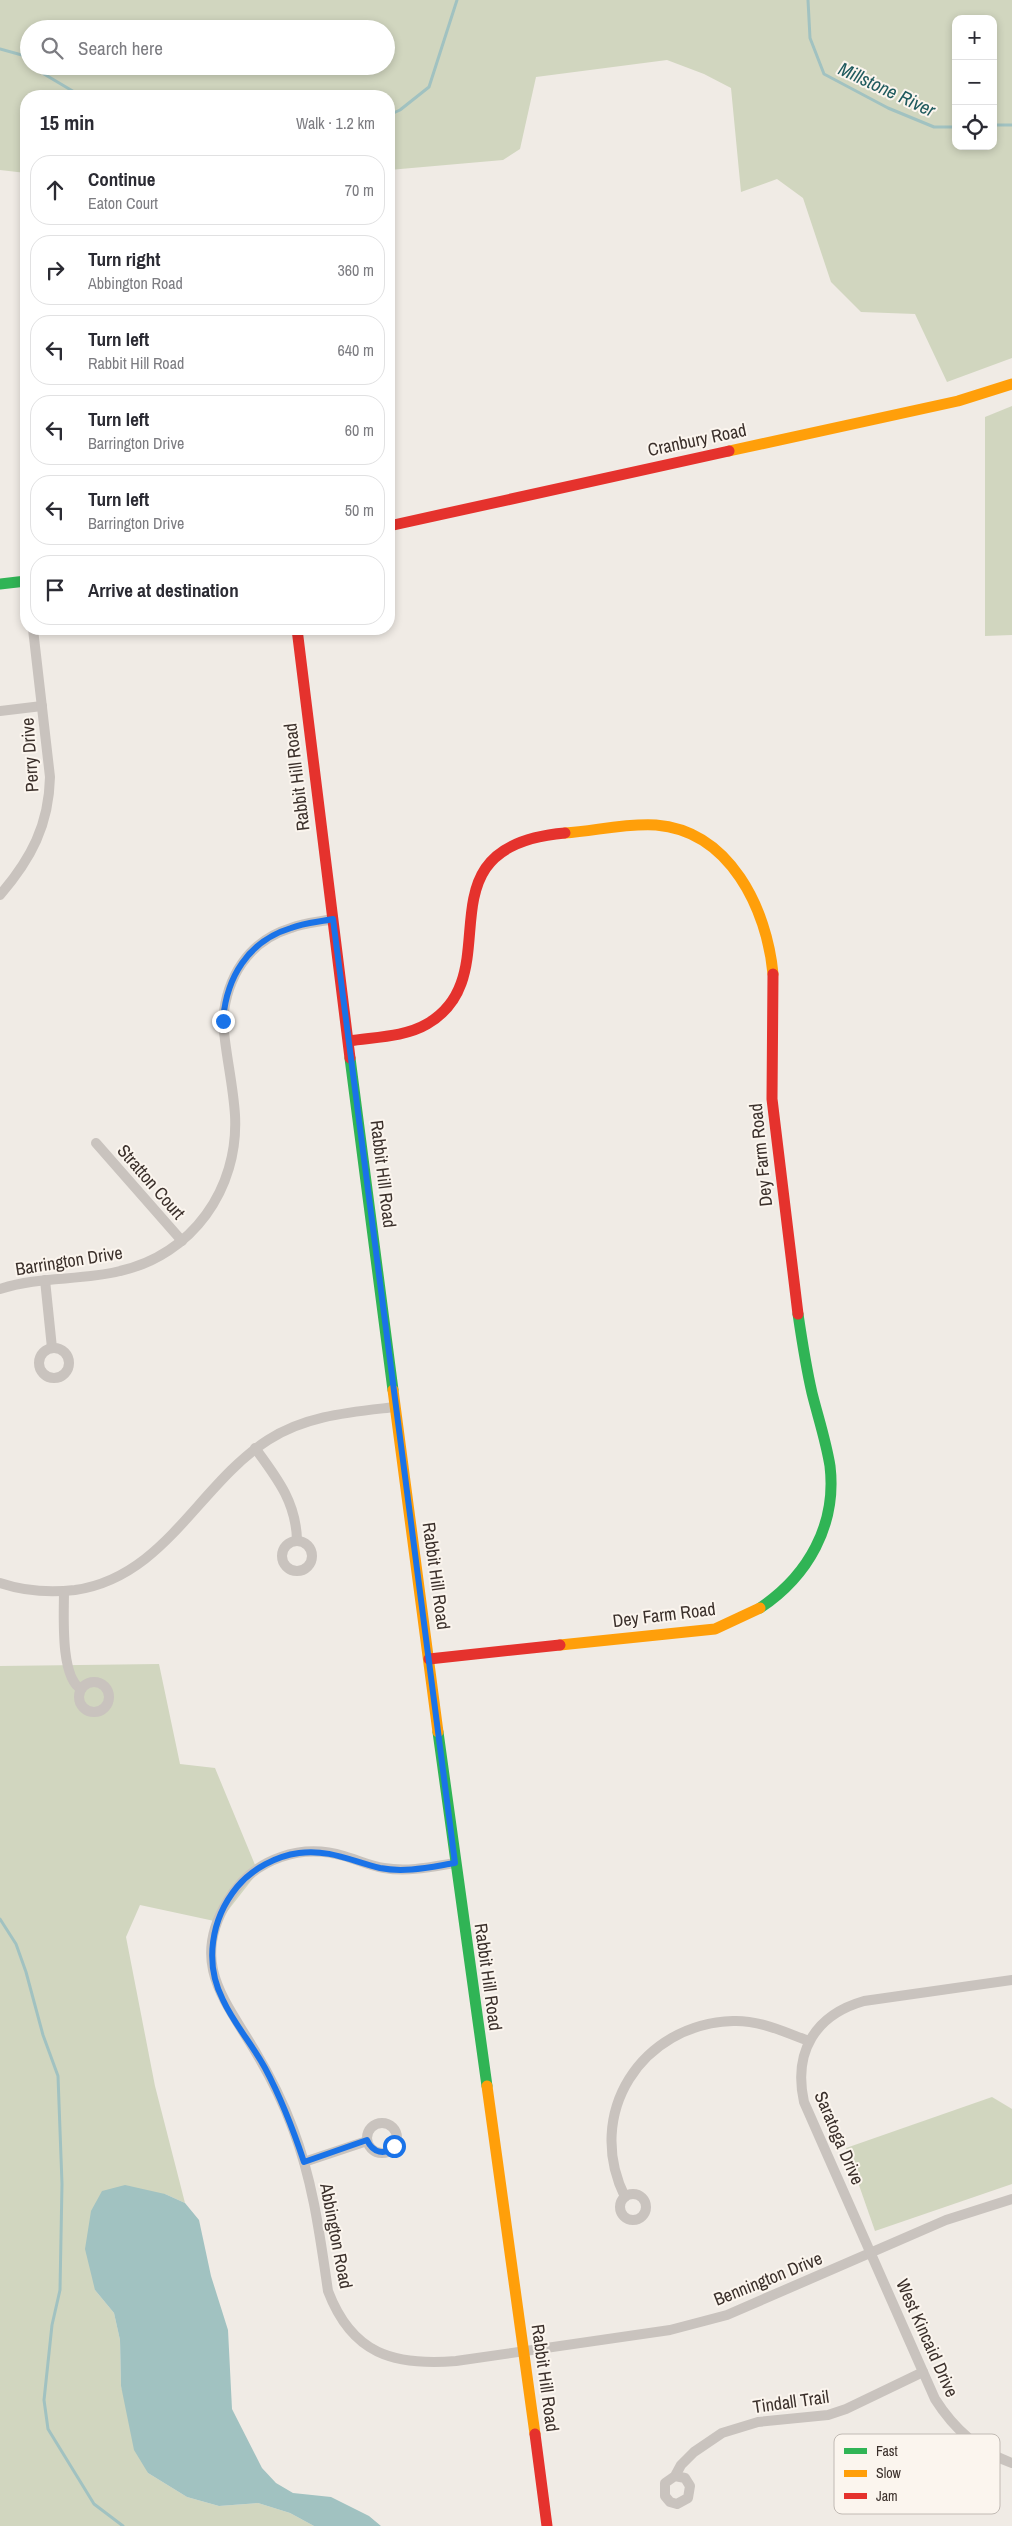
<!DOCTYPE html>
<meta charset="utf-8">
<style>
body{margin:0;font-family:"Archivo Narrow",sans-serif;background:#f2f2f3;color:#2b2b33}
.controls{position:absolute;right:15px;top:15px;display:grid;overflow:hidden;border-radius:10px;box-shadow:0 2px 8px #0003}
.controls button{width:45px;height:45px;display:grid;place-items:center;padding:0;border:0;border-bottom:1px solid #e1e1e2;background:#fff;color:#2b2b33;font:25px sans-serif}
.stop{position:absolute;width:15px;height:15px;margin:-11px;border:4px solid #1a73e8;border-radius:50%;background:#fff}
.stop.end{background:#1a73e8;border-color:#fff;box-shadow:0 1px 5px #0008}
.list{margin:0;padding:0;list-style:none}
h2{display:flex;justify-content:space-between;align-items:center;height:65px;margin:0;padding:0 20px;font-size:21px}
h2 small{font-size:16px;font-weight:400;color:#7c7c81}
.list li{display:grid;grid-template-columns:32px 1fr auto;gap:15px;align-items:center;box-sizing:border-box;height:70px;margin:0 10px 10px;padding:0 10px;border:1px solid #e1e1e2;border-radius:20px}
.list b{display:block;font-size:19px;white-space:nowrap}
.list p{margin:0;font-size:16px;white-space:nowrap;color:#7c7c81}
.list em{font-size:16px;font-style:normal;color:#7c7c81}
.icon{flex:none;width:28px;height:28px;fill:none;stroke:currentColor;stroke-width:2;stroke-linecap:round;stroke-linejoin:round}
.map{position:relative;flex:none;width:1012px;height:2526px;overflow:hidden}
.search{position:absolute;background:#fff;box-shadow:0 2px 8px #0003;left:20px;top:20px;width:375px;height:55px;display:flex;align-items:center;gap:12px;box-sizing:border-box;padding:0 18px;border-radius:28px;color:#7c7c81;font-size:19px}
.panel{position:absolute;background:#fff;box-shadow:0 2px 8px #0003;left:20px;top:90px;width:375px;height:545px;border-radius:20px}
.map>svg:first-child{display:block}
.green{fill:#d1d6bf;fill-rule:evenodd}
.water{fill:#a1c2c1}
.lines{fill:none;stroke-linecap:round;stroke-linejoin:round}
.stream{stroke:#a1c2c1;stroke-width:3}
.street{stroke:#c9c3be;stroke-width:10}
.fast{stroke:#30b455;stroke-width:11}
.slow{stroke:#ff9f0a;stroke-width:11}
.jam{stroke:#e5322d;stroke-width:11}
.route{stroke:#1a73e8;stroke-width:6}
.labels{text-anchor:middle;stroke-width:4;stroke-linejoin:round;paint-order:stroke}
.street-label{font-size:18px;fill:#3b302b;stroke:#fbf5ee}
.water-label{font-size:19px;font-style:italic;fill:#1f5a5e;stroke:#fbf5ee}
.key{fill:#fbf5ee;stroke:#c1bab4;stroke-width:1}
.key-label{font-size:14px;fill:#3b302b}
</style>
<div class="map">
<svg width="1012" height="2526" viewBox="0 0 1012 2526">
<rect width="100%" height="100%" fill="#f0ebe5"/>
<g class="green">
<path d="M0 0H1012V358L947 382 915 314 861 312 831 282 803 198 777 179 741 192 731 88 704 74 667 60 536 77 520 149 503 160 389 170V96H26V173L0 170ZM956 19H993V146H956ZM29 29H386V66H29Z"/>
<path d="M1012 406V635L985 636V417Z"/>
<path d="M159 1664 180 1764 215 1768 258 1872 219 1922 140 1905 126 1937 155 2086 185 2203 165 2194 95 2290 114 2313 120 2340 121 2386 148 2473 187 2497 219 2506 258 2503 290 2513 314 2526H0V1666Z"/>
<path d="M992 2097 1012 2109V2184L875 2231 846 2148Z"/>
</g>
<path class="water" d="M125 2185 165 2194 185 2203 199 2220 211 2276 228 2330 232 2409 262 2468 276 2483 293 2493 331 2497 369 2516 381 2526H314L290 2513 258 2503 219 2506 187 2497 148 2473 134 2450 121 2386 120 2340 114 2313 95 2290 85 2249 91 2211 102 2191Z"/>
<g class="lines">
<g class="stream">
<path d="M808 0 810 38 824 74 888 108 934 127H956"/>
<path d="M0 49 29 57"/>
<path d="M37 66 44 74 81 96"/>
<path d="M389 115 400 110 429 87 457 0"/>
<path d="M993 125H1012"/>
<path d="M0 1919 16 1944 26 1972 43 2035 58 2076 62 2184 60 2290 52 2325 44 2400 48 2429 94 2504 123 2526"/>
</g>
<g class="street">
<path d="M0 711 42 706"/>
<path d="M0 895C31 859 49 825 50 777L33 629"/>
<path d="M96 1143 182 1241"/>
<path d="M45 1280 52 1348"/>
<path d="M0 1289C39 1276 80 1281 120 1271 192 1255 239 1189 235 1115 233 1083 225 1052 223 1021 226 978 248 941 291 928 304 923 319 922 333 919"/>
<circle cx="54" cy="1363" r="15"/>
<path d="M255 1448C277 1478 296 1502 297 1540"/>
<circle cx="297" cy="1556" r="15"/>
<path d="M0 1583C24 1591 50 1593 75 1590 165 1577 198 1485 268 1440 306 1415 352 1412 395 1407"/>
<path d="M64 1591C64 1615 60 1677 81 1689"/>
<circle cx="94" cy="1697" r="15"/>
<path d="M455 1863C431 1867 408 1872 384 1868 370 1866 358 1860 344 1856 324 1850 301 1850 281 1857 258 1865 239 1881 227 1902 190 1963 225 2000 255 2051 270 2076 283 2102 293 2129 313 2181 320 2236 328 2291 352 2354 393 2366 456 2361L670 2330 727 2315 946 2220 1012 2199"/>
<path d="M1012 1980 864 2001C815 2015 793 2052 804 2102L935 2399C954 2429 978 2451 1012 2463"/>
<circle cx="382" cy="2138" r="15"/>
<path d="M304 2162 367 2141"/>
<circle cx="633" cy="2207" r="13"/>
<path d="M625 2197C584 2114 641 2024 733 2021 760 2020 784 2032 809 2041"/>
<path d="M675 2476 685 2478 690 2486 688 2498 677 2504 670 2502 665 2496V2483L675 2476 681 2465 694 2452 722 2433 758 2422 828 2415 846 2409 923 2372"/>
</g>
<g class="fast">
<path d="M0 584 26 581"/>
<path d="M350 1058 393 1390"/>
<path d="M760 1608C808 1576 837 1525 830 1466 826 1441 818 1417 812 1393 806 1367 802 1341 798 1314"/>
<path d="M438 1732 487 2086"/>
</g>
<g class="slow">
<path d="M729 451 958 401 1012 384"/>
<path d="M565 833C595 831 625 823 656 825 730 831 767 909 773 974"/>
<path d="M393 1390 438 1732"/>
<path d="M560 1645 715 1629 760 1608"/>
<path d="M487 2086 535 2434"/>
</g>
<g class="jam">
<path d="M389 526 729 451"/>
<path d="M297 629 350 1058"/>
<path d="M773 974 772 1099 798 1314"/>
<path d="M349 1041C374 1037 405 1037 427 1024 514 974 412 846 565 833"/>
<path d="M429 1659 560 1645"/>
<path d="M535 2434 547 2526"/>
</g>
</g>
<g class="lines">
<path class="route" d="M223 1021C226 978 248 941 291 928 304 923 319 922 333 919L455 1863C430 1867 405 1873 380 1868 351 1861 329 1849 299 1853 276 1856 252 1869 237 1887 211 1919 204 1963 223 2000 234 2024 252 2044 265 2068 281 2098 293 2129 304 2162L367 2140C373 2153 385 2156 394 2146"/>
</g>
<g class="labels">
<g class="street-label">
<text transform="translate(697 440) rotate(-12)" y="6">Cranbury Road</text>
<text transform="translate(30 755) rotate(-94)" y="6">Perry Drive</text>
<text transform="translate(297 777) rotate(-97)" y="6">Rabbit Hill Road</text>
<text transform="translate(761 1155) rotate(-96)" y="6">Dey Farm Road</text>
<text transform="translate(383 1174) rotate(83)" y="6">Rabbit Hill Road</text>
<text transform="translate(151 1182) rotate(49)" y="6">Stratton Court</text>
<text transform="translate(69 1261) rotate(-9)" y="6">Barrington Drive</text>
<text transform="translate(436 1576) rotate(82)" y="6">Rabbit Hill Road</text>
<text transform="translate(664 1615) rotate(-7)" y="6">Dey Farm Road</text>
<text transform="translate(488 1977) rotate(82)" y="6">Rabbit Hill Road</text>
<text transform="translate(839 2138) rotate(67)" y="6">Saratoga Drive</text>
<text transform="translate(336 2236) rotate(79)" y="6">Abbington Road</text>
<text transform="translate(768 2279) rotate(-22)" y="6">Bennington Drive</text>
<text transform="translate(927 2338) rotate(66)" y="6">West Kincaid Drive</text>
<text transform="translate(545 2378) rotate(82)" y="6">Rabbit Hill Road</text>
<text transform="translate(791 2402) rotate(-8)" y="6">Tindall Trail</text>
</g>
<g class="water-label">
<text transform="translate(887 89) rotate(25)" y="7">Millstone River</text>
</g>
</g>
<rect x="834" y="2434" width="166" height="80" rx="8" class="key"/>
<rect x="844" y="2448" width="23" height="6" fill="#30b455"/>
<rect x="844" y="2470" width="23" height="7" fill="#ff9f0a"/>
<rect x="844" y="2493" width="23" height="6" fill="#e5322d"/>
<g class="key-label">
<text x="876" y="2456">Fast</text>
<text x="876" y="2478">Slow</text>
<text x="876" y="2501">Jam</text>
</g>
</svg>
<div class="controls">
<button>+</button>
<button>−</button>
<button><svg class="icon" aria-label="locate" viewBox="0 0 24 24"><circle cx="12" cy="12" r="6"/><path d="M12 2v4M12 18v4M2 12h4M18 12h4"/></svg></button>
</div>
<div class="stop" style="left:394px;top:2146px"></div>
<div class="stop end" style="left:223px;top:1021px"></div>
<div class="search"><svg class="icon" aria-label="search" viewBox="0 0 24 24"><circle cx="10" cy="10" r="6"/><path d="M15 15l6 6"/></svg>Search here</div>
<section class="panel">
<h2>15 min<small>Walk · 1.2 km</small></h2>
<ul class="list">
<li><svg class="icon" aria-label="ahead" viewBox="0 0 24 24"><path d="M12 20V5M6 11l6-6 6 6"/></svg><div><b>Continue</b><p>Eaton Court</p></div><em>70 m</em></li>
<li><svg class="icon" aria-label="right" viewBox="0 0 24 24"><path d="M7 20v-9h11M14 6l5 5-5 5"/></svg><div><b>Turn right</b><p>Abbington Road</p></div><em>360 m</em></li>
<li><svg class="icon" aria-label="left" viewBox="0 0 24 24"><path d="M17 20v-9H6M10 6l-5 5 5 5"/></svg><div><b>Turn left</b><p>Rabbit Hill Road</p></div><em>640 m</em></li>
<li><svg class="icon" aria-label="left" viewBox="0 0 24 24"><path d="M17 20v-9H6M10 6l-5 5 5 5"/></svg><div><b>Turn left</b><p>Barrington Drive</p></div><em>60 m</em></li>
<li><svg class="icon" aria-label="left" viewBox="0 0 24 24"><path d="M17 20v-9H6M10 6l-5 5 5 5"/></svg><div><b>Turn left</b><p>Barrington Drive</p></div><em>50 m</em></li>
<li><svg class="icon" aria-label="arrive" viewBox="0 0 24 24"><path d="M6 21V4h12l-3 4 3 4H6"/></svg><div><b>Arrive at destination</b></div></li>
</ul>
</section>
</div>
